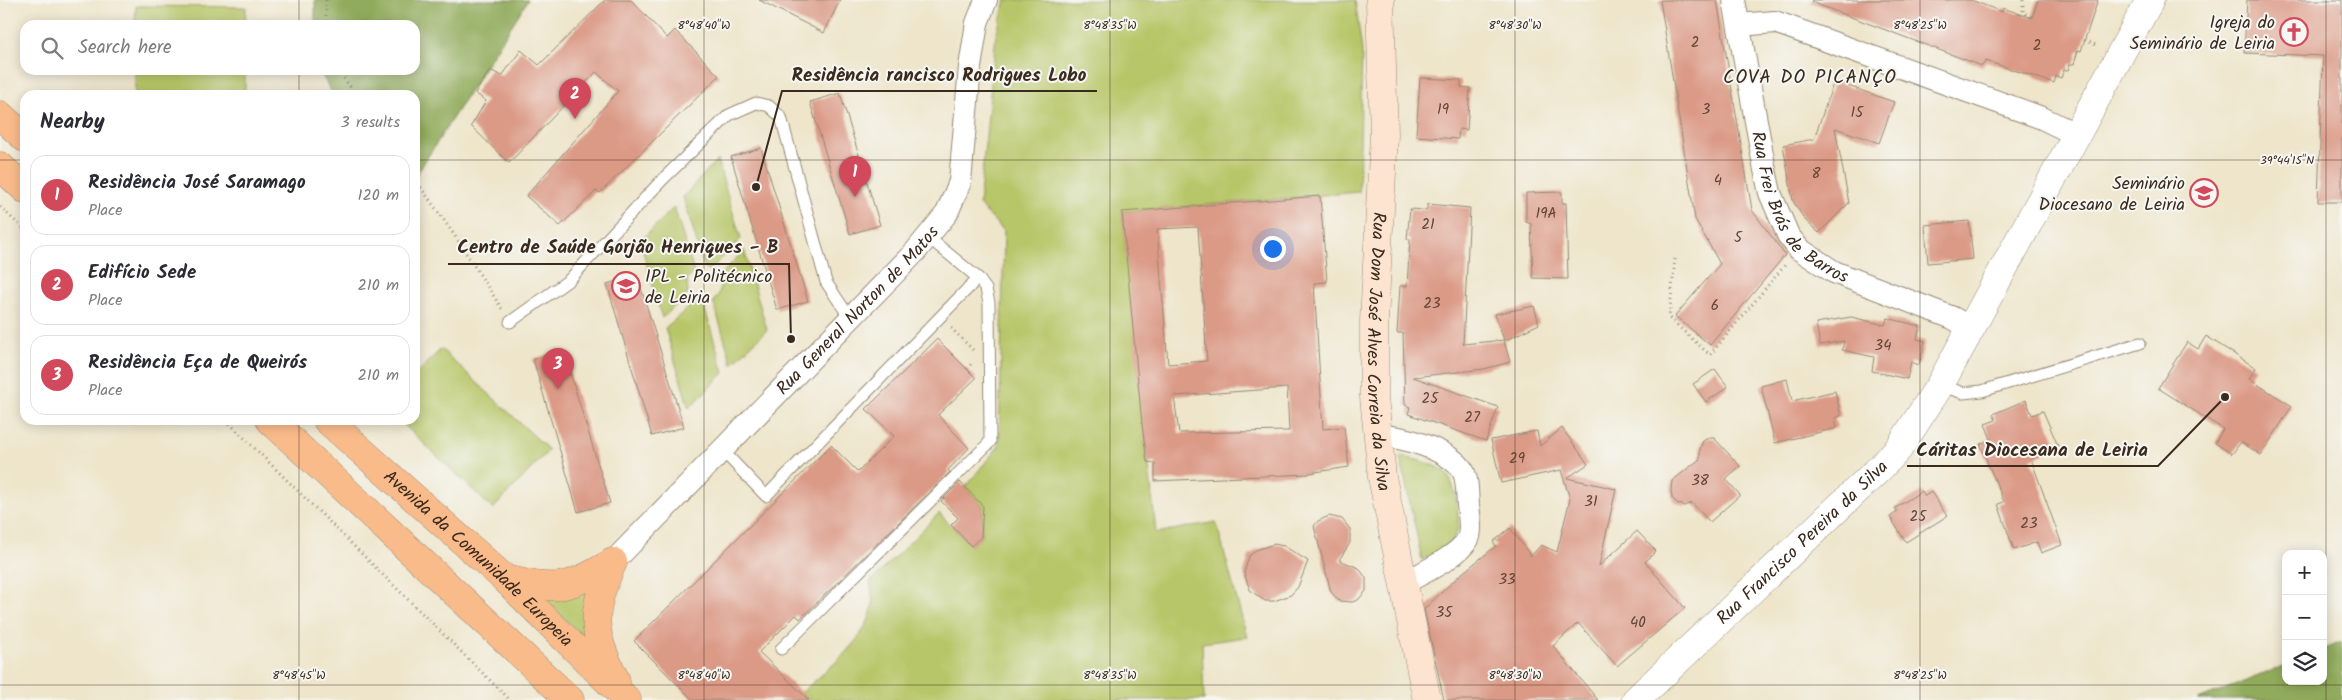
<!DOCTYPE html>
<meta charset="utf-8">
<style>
body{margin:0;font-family:Kalam,sans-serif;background:#f2f2f3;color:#2b2b33}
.controls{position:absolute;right:15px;bottom:15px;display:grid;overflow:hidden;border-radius:10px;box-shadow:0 2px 12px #0003}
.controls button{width:45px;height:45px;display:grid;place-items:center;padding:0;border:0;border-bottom:1px solid #e1e1e2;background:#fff;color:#2b2b33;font:25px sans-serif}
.you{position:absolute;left:1272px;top:248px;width:18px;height:18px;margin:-12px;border:4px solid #fff;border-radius:50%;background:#1a73e8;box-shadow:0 0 0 8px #1a73e833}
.badge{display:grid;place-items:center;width:32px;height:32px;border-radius:50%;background:#d1495b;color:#fff;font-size:16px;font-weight:700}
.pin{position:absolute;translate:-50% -41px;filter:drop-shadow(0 1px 2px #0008)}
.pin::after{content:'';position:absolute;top:26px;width:18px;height:15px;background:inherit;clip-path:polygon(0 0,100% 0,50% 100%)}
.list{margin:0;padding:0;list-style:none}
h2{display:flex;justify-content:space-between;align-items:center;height:65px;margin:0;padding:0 20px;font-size:21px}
h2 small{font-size:16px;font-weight:400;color:#7c7c81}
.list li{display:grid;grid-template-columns:32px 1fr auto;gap:15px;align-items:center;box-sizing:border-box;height:80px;margin:0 10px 10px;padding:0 10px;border:1px solid #e1e1e2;border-radius:15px}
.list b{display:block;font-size:19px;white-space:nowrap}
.list p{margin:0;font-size:16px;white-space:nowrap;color:#7c7c81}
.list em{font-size:16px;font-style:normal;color:#7c7c81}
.icon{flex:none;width:28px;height:28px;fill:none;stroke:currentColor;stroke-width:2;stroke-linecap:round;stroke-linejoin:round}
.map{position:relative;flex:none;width:2342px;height:700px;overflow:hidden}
.search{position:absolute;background:#fff;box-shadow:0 2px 12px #0003;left:20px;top:20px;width:400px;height:55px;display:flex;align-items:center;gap:12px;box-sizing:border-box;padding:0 18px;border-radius:15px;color:#7c7c81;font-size:19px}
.panel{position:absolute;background:#fff;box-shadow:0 2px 12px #0003;left:20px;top:90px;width:400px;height:335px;border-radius:15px}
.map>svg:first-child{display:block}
.green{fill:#b7c668;stroke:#797843}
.forest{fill:#91ab5c;stroke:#666a3d}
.building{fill:#db9a86;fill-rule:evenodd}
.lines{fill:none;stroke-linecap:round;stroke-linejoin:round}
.service-casing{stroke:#948874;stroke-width:13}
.minor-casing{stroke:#948874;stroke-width:24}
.tertiary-casing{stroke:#948874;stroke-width:29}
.secondary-casing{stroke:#948874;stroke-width:29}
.primary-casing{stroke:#948874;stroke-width:29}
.path{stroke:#948874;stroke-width:3;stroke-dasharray:1 4;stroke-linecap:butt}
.service{stroke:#fff;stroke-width:11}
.minor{stroke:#fff;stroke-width:22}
.tertiary{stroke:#fff;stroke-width:28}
.secondary{stroke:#fde4d1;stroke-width:28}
.primary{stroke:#fabb8b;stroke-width:28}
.ticks{fill:none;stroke:#3b2a1e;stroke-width:1;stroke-opacity:0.45}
.labels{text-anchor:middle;stroke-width:4;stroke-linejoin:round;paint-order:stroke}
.number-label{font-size:15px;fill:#634638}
.poi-label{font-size:18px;fill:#3b2a1e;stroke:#f6f6f2;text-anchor:end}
.street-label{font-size:18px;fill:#3b2a1e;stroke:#f6f6f2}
.neighbourhood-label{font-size:19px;letter-spacing:1px;fill:#3b2a1e;stroke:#f6f6f2}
.ticks-label{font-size:12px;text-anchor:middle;fill:#3b2a1e;stroke:#f6f6f2;stroke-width:4;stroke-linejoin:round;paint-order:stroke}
.leader{fill:none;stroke:#3b2a1e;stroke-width:2}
.callout-dot{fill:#3b2a1e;stroke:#f6f6f2;stroke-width:2}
.callout-label{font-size:19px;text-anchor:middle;font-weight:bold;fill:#3b2a1e;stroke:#f6f6f2;stroke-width:4;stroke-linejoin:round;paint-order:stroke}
</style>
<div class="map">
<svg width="2342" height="700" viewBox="0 0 2342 700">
<rect width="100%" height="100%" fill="#f6f6f2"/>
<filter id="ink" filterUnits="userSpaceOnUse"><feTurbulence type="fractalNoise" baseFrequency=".02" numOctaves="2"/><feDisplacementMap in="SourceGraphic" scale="10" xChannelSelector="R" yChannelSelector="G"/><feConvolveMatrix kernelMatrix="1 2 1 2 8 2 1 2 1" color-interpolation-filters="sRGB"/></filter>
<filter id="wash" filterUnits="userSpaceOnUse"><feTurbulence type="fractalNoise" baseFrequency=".0096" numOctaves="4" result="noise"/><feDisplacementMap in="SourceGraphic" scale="20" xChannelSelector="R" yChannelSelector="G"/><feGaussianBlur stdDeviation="1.12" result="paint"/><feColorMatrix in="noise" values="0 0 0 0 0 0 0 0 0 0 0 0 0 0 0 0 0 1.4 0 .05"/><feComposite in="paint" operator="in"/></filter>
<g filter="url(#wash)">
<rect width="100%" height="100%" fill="#eee5ca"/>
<g class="green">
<path d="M1006 0H1355L1362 51 1359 192 1122 212 1156 533 1216 522 1247 637 1202 643 1204 700H794C820 674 864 645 872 609 874 601 871 590 870 582L939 513 971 546 981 537 983 506 965 487 999 446 1004 231 979 205 996 35Z"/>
<path d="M136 6 246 7 245 25H135Z"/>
<rect x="135" y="70" width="110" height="25"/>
<path d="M717 160 741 239 710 270 705 269 683 197Z"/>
<path d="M674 207 694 272 687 280 688 294 662 318 640 241Z"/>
<path d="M744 250 767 330 732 364 713 301C721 295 721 287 718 278Z"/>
<path d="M695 302 703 303 724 373 689 408 665 328Z"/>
<path d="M441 349 549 450 493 509 399 420H415V376Z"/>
<path d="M1400 456C1414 460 1432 462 1444 471 1455 479 1462 521 1456 534 1451 546 1433 554 1422 560Z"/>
<path d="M596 581 594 647 537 593Z"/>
</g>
<g class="forest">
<path d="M315 0H528L415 177V95H333L319 70H415V25H315Z"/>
<path d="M2342 642V700H2198L2286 665V681H2323V649Z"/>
</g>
<g id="blocks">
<g class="building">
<path d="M605 0H631L667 38 675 30 719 76 600 193 596 191 560 226 526 196 618 91 596 72 509 163 471 126 486 101 475 93 490 70 502 76 521 50 539 65Z"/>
<path d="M759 0H840L824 33Z"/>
<path d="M1660 0H1717L1752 210 1785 255 1710 345 1675 316 1720 264 1695 219Z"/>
<path d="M1812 0H1971L2002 12 2003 8 2032 18 2038 0H2098L2081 51 2078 50 2074 64H2070L2068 70H2064L2061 78 2056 76 2054 83 1986 61 1982 66 1811 2Z"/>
<path d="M2247 0H2342V202H2318L2323 56 2244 53Z"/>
<path d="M1420 78 1461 80V87L1470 88 1467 130 1459 129 1458 139 1416 136Z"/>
<path d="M1834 81 1894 102 1879 143 1835 128 1849 203 1819 233 1804 219 1793 201 1783 145 1814 139Z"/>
<path d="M840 93 880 225 850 234 810 102Z"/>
<path d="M761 148 808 301 777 310 731 157Z"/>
<path d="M1562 192V203H1566L1568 279 1533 278 1531 224 1526 222V193Z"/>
<path d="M1320 196 1327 282 1314 283 1323 429 1344 427 1349 467 1309 473V474L1155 481V463L1147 462 1142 424 1122 212ZM1198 227 1207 361 1168 364 1157 229ZM1287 388 1289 431 1179 433 1174 396Z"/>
<path d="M1427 204 1470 208 1463 344 1504 340 1495 314 1534 306 1539 324 1504 341 1510 362 1484 369 1413 377 1498 407 1486 441 1408 414 1410 407 1405 405 1403 333H1397L1400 286H1407L1410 239H1407L1410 209 1427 210Z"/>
<path d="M1969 221 1973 259 1928 263 1925 225Z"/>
<path d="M637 275 684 427 652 436 607 284Z"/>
<path d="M1851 317 1885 325 1887 318 1920 326 1917 339 1925 341 1919 365 1911 362 1907 379 1872 371 1874 357 1842 350 1844 341 1820 345 1816 323Z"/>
<path d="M2206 336 2256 368 2249 379 2292 406 2261 455 2241 442 2232 454 2215 443 2223 429 2158 388 2187 342 2198 349Z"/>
<path d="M937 339 976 378 938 415 969 448 948 470 950 472 800 619 796 615 759 652 809 700H693L634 641 831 445 858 472 894 436 866 409Z"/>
<path d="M563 350 610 503 578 512 533 359Z"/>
<path d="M1715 369 1728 387 1706 402 1693 384Z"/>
<path d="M1787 379 1792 401 1835 391 1841 416 1835 418 1837 428 1775 443 1761 386Z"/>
<path d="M2026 400 2032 415 2043 411 2059 448 2031 459 2062 545 2041 553 2037 542 2014 550 1998 504 2004 502 1980 444 1991 439 1985 424 1996 420 1993 414Z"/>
<path d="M1562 428 1588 464 1567 478 1616 489 1599 566 1637 531 1656 551 1645 562 1685 608 1617 666 1578 623 1553 646 1598 700H1444L1424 609 1460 575 1496 546 1493 542 1510 528 1531 556 1541 545 1557 552 1570 499 1561 470 1501 483 1491 440 1537 431 1540 446Z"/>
<path d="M1708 438H1714L1740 466 1726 479 1740 495 1710 522 1692 503 1684 506 1677 503 1672 498 1671 490 1672 481 1700 459V449L1703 441Z"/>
<path d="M960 482 983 506 981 537 971 546 951 525 958 518 941 501Z"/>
<path d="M1922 491 1925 496 1931 492 1947 516 1906 542 1890 517 1897 512 1895 508Z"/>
<path d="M1329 516 1342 519 1350 529V543L1339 560 1359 568 1366 578V591L1358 600 1352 602 1339 601 1331 592 1314 526 1318 521Z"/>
<path d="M1274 544 1284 546 1308 561 1298 587 1291 595 1274 601H1265L1250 590 1244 573 1249 556 1256 550Z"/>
</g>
</g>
</g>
<g filter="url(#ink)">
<use href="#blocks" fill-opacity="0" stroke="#948874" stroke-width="1"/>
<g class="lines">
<defs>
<g id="service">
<path d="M510 322 569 280 662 180 729 115 756 103 769 106 781 117 826 282 850 318"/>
<path d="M1940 385 1963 393 1982 391 2140 343"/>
<path d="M722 450 766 496 978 278"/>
<path d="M781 649 990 442 989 303 986 289 978 278 929 238"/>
</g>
<g id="minor">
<path id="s1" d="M1734 0 1764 165 1770 193 1788 235 1799 249 1834 272 1953 318 1971 329"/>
<path d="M1739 25 1775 22 2042 118 2077 135"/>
<path d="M1377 436C1401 435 1450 450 1463 471 1468 479 1467 496 1468 505 1469 515 1472 530 1468 539 1458 557 1420 574 1402 584"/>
<path id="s2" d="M613 562 915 252 947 213 960 182 970 67 977 23 986 0"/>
</g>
<g id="tertiary">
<path id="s3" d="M1636 700 1881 467 1899 448 1940 385 2150 0"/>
</g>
<g id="secondary">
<path id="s4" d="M1380 0 1384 135 1374 321V397L1382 477 1427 700"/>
</g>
<g id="primary">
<path d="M0 115 25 138"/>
<path d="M0 166 25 189"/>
<path d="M270 420 570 700"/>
<path id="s5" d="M327 420 505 579 627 700"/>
<path d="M613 562C590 614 591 630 616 681"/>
<path d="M505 579C558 591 566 590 613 562"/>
</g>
</defs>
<use href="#service" class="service-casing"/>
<use href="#minor" class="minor-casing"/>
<use href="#tertiary" class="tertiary-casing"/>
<use href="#secondary" class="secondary-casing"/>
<use href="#primary" class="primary-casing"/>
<g class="path">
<path d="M326 0V25"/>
<path d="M2023 0V12L2032 18"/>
<path d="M2085 40 2098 46"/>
<path d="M338 70 356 95"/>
<path d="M415 179 455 236 502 309"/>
<path d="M0 207 25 230"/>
<path d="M1675 259 1669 318 1710 355 1785 265"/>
<path d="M951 328 973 350"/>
<path d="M967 369 972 363"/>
<path d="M226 420 510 700"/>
</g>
<use href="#service" class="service"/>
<use href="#minor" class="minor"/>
<use href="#tertiary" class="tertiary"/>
<use href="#secondary" class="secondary"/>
<use href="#primary" class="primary"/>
</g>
</g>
<path class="ticks" d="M299 0V25M704 0V700M1110 0V700M1515 0V700M1920 0V700M2326 0V700M299 70V95M0 160H25M415 160H2342M299 420V700M0 685H2342"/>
<defs>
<symbol id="church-ring" viewBox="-11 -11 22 22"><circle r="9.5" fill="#f6f6f2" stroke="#d1495b" stroke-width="1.5"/><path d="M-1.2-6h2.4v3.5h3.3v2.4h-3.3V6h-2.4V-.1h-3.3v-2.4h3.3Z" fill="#d1495b"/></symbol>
<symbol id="school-ring" viewBox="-11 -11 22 22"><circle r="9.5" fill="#f6f6f2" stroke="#d1495b" stroke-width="1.5"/><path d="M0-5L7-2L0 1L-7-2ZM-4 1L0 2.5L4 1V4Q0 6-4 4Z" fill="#d1495b"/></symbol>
<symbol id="university-ring" viewBox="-11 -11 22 22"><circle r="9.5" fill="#f6f6f2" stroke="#d1495b" stroke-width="1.5"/><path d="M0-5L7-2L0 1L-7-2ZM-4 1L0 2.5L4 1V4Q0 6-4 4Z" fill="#d1495b"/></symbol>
</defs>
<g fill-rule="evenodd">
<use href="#church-ring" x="2278" y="16" width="32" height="32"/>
<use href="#school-ring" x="2188" y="177" width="32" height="32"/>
<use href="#university-ring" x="610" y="270" width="32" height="32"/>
</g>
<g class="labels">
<g class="number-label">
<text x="1695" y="47">2</text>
<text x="2037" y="50">2</text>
<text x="1443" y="114">19</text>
<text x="1706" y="114">3</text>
<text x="1857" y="117">15</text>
<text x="1816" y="178">8</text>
<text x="1718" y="185">4</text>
<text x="1546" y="218">19A</text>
<text x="1428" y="229">21</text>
<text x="1738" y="242">5</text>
<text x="1432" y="308">23</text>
<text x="1715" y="310">6</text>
<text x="1883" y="350">34</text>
<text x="1430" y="403">25</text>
<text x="1472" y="422">27</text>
<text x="1517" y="463">29</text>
<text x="1700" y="485">38</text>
<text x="1591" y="506">31</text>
<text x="1918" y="521">25</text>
<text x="2029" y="528">23</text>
<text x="1507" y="584">33</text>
<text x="1444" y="617">35</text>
<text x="1638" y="627">40</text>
</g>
<g class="poi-label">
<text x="2275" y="28">Igreja do<tspan x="2275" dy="21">Seminário de Leiria</tspan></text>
<text x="2185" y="189">Seminário<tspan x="2185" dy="21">Diocesano de Leiria</tspan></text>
<text x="645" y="282" text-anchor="start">IPL - Politécnico<tspan x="645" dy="21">de Leiria</tspan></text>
</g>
<g class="street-label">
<text dy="6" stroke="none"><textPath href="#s1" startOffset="225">Rua Frei Brás de Barros</textPath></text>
<text dy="6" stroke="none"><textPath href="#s2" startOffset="351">Rua General Norton de Matos</textPath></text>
<text dy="6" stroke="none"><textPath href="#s4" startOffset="352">Rua Dom José Alves Correia da Silva</textPath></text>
<text dy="6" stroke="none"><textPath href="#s3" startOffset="229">Rua Francisco Pereira da Silva</textPath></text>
<text dy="6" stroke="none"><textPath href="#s5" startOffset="205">Avenida da Comunidade Europeia</textPath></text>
</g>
<g class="neighbourhood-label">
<text x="1810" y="83">COVA DO PICANÇO</text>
</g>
</g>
<g class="ticks-label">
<text x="704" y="29">8°48'40"W</text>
<text x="1110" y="29">8°48'35"W</text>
<text x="1515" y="29">8°48'30"W</text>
<text x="1920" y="29">8°48'25"W</text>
<text x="2287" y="164">39°44'15"N</text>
<text x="299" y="679">8°48'45"W</text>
<text x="704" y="679">8°48'40"W</text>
<text x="1110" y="679">8°48'35"W</text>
<text x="1515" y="679">8°48'30"W</text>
<text x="1920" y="679">8°48'25"W</text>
</g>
<path class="leader" d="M756 187L782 91H1097M791 339L789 264H448M2225 397L2158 466H1907"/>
<g class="callout-dot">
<circle cx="756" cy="187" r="5"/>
<circle cx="791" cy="339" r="5"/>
<circle cx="2225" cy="397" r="5"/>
</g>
<g class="callout-label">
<text x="939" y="81">Residência rancisco Rodrigues Lobo</text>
<text x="618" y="253">Centro de Saúde Gorjão Henriques - B</text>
<text x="2032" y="456">Cáritas Diocesana de Leiria</text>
</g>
</svg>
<div class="controls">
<button>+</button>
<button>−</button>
<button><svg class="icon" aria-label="layers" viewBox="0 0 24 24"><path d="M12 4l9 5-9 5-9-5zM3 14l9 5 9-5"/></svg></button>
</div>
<div class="you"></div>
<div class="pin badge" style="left:855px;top:197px">1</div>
<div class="pin badge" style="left:575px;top:119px">2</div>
<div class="pin badge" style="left:558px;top:389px">3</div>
<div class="search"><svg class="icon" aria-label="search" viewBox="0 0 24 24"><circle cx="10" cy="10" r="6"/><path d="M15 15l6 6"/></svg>Search here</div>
<section class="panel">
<h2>Nearby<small>3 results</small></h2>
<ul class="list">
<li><span class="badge">1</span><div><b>Residência José Saramago</b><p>Place</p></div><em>120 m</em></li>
<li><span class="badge">2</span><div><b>Edifício Sede</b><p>Place</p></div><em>210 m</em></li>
<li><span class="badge">3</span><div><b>Residência Eça de Queirós</b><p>Place</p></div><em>210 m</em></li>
</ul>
</section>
</div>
